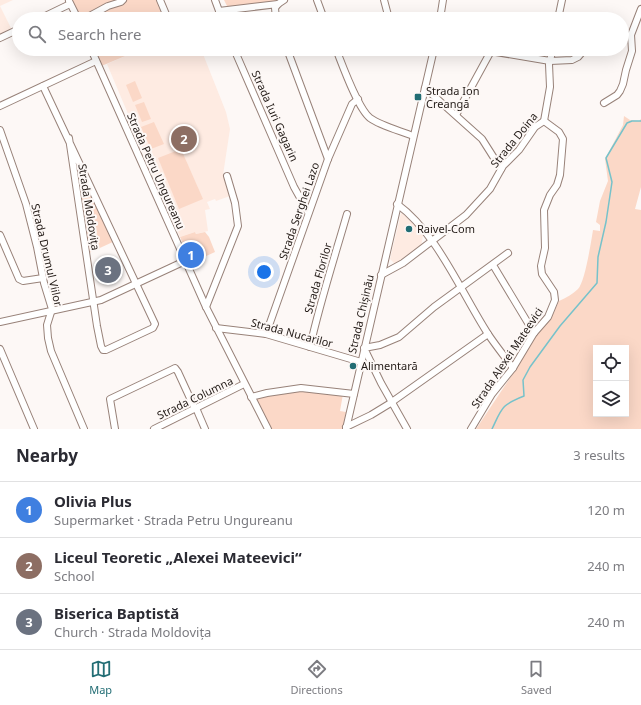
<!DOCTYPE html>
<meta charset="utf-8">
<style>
body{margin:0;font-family:"Noto Sans",sans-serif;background:#f2f2f3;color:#2b2b33}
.controls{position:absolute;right:12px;bottom:12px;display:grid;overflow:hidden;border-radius:0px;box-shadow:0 4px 16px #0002}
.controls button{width:36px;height:36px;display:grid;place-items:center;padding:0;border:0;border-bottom:1px solid #e1e1e2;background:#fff;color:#2b2b33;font:20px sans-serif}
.you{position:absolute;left:264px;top:272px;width:14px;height:14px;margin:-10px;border:3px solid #fff;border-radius:50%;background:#1a73e8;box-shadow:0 0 0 6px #1a73e833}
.badge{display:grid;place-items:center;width:26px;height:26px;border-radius:50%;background:#226d74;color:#fff;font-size:13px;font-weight:700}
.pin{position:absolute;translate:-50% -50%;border:2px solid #fff;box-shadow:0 1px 4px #0006}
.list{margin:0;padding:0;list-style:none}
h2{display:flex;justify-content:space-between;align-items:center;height:52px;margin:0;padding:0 16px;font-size:17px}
h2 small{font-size:13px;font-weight:400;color:#7c7c81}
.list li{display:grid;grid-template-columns:26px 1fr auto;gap:12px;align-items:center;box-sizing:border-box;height:56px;padding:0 16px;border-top:1px solid #e1e1e2}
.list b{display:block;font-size:15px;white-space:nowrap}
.list p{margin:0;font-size:13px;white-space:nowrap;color:#7c7c81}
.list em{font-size:13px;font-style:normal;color:#7c7c81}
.icon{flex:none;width:22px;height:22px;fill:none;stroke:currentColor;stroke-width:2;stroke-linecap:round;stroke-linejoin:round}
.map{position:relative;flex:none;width:641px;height:429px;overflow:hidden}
.search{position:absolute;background:#fff;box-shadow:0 4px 16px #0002;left:12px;right:12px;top:12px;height:44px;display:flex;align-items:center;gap:10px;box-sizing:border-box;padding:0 14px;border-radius:22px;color:#7c7c81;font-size:15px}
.sheet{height:220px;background:#fff}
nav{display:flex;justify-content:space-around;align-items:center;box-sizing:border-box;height:56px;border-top:1px solid #e1e1e2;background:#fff;font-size:11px;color:#7c7c81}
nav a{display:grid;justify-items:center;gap:2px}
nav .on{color:#226d74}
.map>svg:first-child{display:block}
.built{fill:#feebe2}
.green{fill:#fbd8c7;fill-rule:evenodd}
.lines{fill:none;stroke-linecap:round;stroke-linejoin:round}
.stream{stroke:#76c2ca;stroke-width:1.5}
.minor-casing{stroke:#988279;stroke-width:8}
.minor{stroke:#fff;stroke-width:6}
.poi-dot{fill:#226d74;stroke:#fdf8f6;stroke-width:1.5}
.labels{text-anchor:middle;stroke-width:4;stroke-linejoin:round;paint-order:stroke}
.poi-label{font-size:11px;fill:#221a16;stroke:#fdf8f6;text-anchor:start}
.street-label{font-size:11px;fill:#221a16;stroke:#fdf8f6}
</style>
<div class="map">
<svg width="641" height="429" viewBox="0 0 641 429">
<rect width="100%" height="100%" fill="#fdf8f6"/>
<g class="built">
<path d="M0 0H13L0 6 12 30 0 36Z"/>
<path d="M142 49H201L226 112 230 129 223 175 230 196 216 201 215 199 207 202 210 209 205 210 208 231 196 234 195 232 180 237 107 64Z"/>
<path d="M401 213 408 215 417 224 423 235 421 247 396 265 390 259Z"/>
</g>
<g class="green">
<path d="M71 0H157L165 19H80Z"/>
<path d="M224 0H282L280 1 228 8Z"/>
<path d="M92 49H142L99 67Z"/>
<path d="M135 81 142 98 133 102 126 85Z"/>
<path d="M144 102 151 119 142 122 135 105Z"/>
<path d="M624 116 630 120 639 121 641 119V187L635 209 641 210V429H476L516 369 532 341 553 314 559 301C566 298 573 294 578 289 585 282 591 242 593 230L600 231V225L596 222 600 201 608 181 605 159 623 125ZM596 348H626V414H596Z"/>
<path d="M154 122 164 144 151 149 141 127Z"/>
<path d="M181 149 203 199 179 209 158 158Z"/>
<path d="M74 154 115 241 89 253V252Z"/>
<path d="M195 232 196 234 205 232 209 237 215 252 191 263 180 237Z"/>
<path d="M298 389 343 394 340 411 346 412 343 429H270L253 397Z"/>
</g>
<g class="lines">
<path class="stream" d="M492 429C502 408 501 405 524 396L523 380 530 367 560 326 597 283 598 257 606 222 612 182 606 158 627 123 632 121H641"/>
<defs>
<g id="minor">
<path d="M160 0 168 19"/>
<path d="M215 0 222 19"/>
<path d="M317 0 324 19"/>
<path d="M384 0 389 19"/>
<path d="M69 1 78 19"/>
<path d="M219 11 278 4"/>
<path d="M39 19 70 4"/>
<path d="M84 19 108 6 121 2 123 0"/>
<path d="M276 19 275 8 278 4 284 0"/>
<path d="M440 19 443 0"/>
<path d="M558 19 562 0"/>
<path d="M0 38 19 29"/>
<path d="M91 49 206 307 268 429"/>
<path d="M234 49 294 187 308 212"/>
<path d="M287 49 328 159"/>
<path d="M336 49C342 64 358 109 370 118 381 126 401 131 413 136"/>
<path d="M478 49 550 61 572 60 578 57 585 49"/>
<path d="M43 86 155 324 153 328 106 350H103L101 346 97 326 69 138"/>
<path d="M425 88 482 139 501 169"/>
<path d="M604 103 617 95 620 91 623 84 626 70 632 51 631 35 641 9"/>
<path d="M0 106 96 61"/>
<path d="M456 115 491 51"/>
<path d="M544 121 550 87 549 64 553 49"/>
<path d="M0 130 26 204 37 247 44 283 52 309 47 325 48 338 51 351 84 429"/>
<path d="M397 204C437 233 461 292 488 334 496 346 505 357 513 368"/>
<path d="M0 235 19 279 23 281 43 278"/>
<path d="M493 265 534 333"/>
<path d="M381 275 403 263 466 215 490 189 503 166 519 150 535 127 544 121"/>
<path d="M206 307 238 226 235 203 227 176"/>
<path d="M0 322 101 300 185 261"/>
<path d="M216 328 266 334 361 362"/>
<path d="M266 334 328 159 352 104 358 99"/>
<path d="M310 347C320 302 334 259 347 214"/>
<path d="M0 349 34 429"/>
<path d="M251 397 267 393 301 388 354 394"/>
<path d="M196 408 205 429"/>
<path d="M346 427 371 415 389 404 488 334"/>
<path d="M115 429 110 399 173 369 175 368 178 372 195 409"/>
<path d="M154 429 244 384"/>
<path d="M346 429 434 49"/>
<path d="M407 429 381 383 364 348 380 345 399 337 434 307 508 253"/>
<path d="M471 429 492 394 513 368 534 333 548 317 555 300 554 292 542 274 541 266 545 248 544 210 550 195 557 185 560 175 563 139 559 132 544 121"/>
</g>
</defs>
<use href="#minor" class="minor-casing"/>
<use href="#minor" class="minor"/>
</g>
<g class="poi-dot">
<rect x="414" y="93" width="8" height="8" rx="2"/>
<circle cx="409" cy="229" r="4"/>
<circle cx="353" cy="366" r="4"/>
</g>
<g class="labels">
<g class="poi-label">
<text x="426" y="95">Strada Ion<tspan x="426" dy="13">Creangă</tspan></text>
<text x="417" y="233">Raivel-Com</text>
<text x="361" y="370">Alimentară</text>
</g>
<g class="street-label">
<text transform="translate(275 116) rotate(66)" y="4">Strada Iuri Gagarin</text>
<text transform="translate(514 140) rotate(-51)" y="4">Strada Doina</text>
<text transform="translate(156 171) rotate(66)" y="4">Strada Petru Ungureanu</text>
<text transform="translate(89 207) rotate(81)" y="4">Strada Moldovița</text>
<text transform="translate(299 211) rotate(-71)" y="4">Strada Serghei Lazo</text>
<text transform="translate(47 255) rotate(77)" y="4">Strada Drumul Viilor</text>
<text transform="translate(318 278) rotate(-74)" y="4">Strada Florilor</text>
<text transform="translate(361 314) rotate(-77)" y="4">Strada Chișinău</text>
<text transform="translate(292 333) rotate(15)" y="4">Strada Nucarilor</text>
<text transform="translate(507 358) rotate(-56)" y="4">Strada Alexei Mateevici</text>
<text transform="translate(195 398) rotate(-26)" y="4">Strada Columna</text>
</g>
</g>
</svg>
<div class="controls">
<button><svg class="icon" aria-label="locate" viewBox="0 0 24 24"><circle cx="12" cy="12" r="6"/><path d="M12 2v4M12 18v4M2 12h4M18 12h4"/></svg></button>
<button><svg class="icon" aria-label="layers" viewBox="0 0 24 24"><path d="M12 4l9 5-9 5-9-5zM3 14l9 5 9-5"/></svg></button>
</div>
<div class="you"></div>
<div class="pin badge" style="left:191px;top:255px;background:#3f7fe0">1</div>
<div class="pin badge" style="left:184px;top:139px;background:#8d6e63">2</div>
<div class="pin badge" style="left:108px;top:270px;background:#6b7280">3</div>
<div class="search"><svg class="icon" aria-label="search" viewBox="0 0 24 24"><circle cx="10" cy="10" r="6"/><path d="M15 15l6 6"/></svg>Search here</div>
</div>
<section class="sheet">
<h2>Nearby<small>3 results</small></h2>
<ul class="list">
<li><span class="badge" style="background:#3f7fe0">1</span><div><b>Olivia Plus</b><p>Supermarket · Strada Petru Ungureanu</p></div><em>120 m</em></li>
<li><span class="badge" style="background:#8d6e63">2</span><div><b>Liceul Teoretic „Alexei Mateevici“</b><p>School</p></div><em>240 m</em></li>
<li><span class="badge" style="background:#6b7280">3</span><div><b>Biserica Baptistă</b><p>Church · Strada Moldovița</p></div><em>240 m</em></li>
</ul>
</section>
<nav>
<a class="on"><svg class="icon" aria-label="map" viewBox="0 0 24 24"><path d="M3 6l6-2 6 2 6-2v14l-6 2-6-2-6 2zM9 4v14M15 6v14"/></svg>Map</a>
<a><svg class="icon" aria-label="directions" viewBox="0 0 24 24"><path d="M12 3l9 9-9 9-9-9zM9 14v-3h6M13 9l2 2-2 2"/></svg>Directions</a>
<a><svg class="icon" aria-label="saved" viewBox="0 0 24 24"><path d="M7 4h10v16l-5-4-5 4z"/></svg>Saved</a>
</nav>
